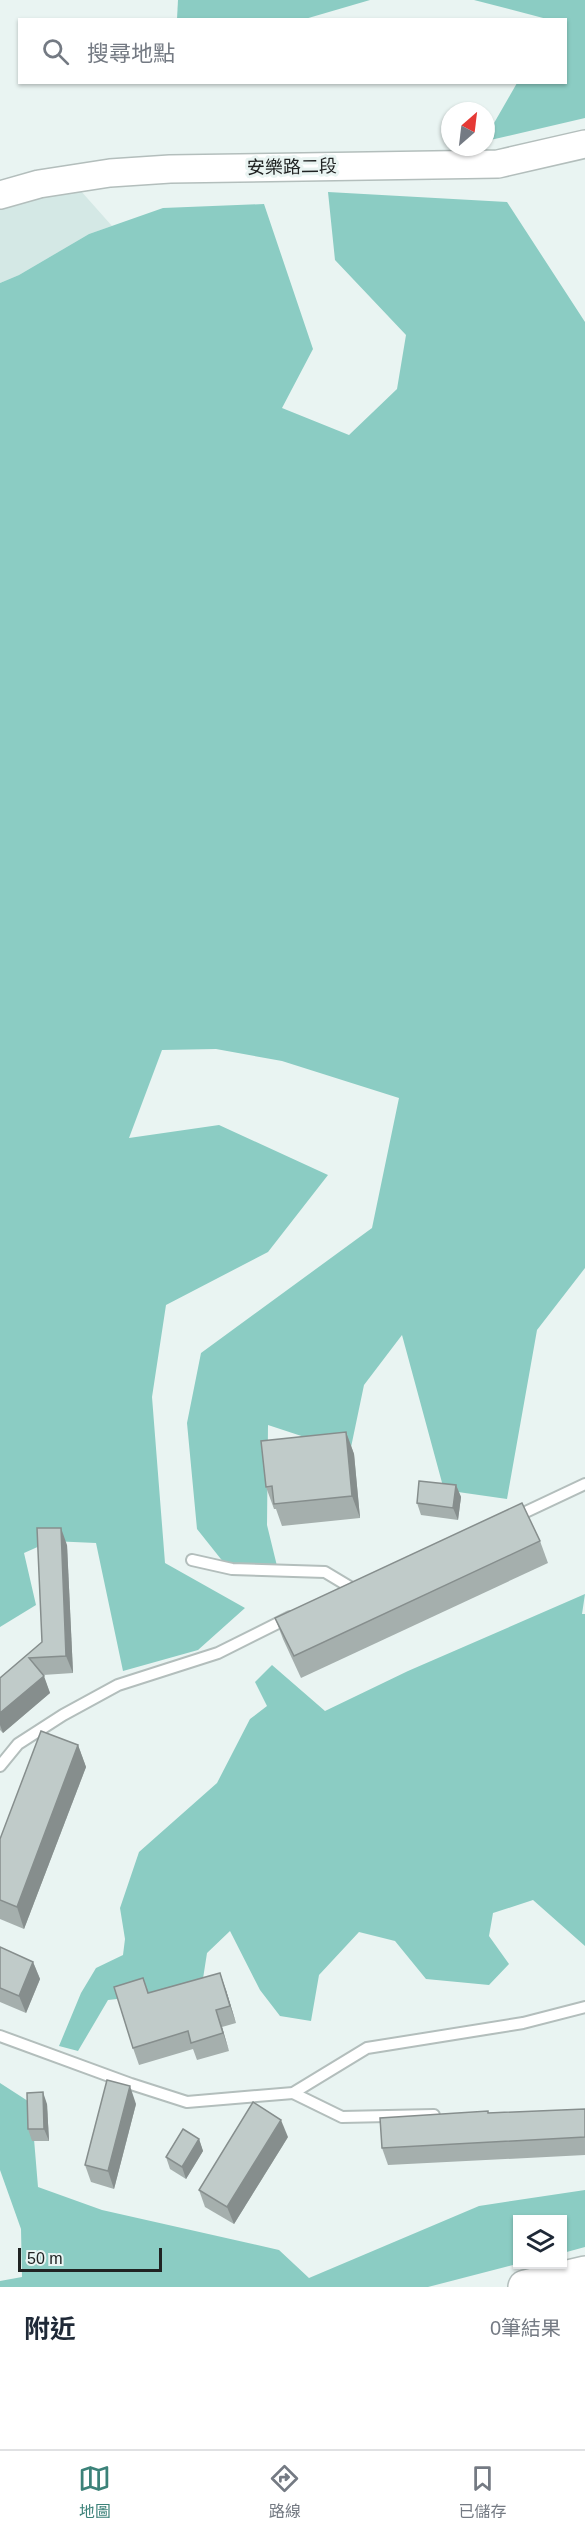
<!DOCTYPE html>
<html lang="zh-TW">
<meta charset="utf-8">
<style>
body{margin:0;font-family:Arial,"Noto Sans TC",sans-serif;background:#f6f6f7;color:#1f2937}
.controls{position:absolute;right:18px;bottom:18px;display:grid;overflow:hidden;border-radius:0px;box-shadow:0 2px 4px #0004}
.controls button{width:54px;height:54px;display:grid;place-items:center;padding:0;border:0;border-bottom:2px solid #e0e1e3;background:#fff;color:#1f2937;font:30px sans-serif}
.compass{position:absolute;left:441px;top:102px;width:54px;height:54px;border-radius:50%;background:#fff;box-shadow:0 2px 4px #0004;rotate:28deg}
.scale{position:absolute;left:18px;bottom:15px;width:144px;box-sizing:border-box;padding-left:6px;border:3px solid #202323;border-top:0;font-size:16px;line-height:21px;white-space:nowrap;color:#202323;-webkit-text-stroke:4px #e9f4f2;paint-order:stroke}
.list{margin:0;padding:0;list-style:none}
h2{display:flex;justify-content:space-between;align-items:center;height:78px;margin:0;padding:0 24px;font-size:26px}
h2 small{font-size:20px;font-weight:400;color:#747a83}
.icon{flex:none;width:33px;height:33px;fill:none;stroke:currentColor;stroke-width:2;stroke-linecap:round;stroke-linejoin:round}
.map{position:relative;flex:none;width:585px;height:2287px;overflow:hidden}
.search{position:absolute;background:#fff;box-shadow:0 2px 4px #0004;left:18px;right:18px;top:18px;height:66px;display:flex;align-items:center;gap:15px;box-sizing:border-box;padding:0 21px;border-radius:0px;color:#747a83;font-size:22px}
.sheet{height:162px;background:#fff}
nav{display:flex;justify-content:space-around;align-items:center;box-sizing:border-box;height:84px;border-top:2px solid #e0e1e3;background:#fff;font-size:16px;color:#747a83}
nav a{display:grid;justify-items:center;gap:3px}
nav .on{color:#3c8279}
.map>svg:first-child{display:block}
.built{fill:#d4e8e5}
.green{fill:#8bccc3}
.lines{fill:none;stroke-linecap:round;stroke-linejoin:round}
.service-casing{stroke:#b3bebc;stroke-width:14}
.tertiary-casing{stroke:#b3bebc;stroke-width:30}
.motorway-casing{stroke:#b3bebc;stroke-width:36}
.service{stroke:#fff;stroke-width:10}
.tertiary{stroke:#fff;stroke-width:27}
.motorway{stroke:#fff;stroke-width:33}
.wall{fill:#a5afad}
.shaded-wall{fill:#868e8d}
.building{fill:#c0cbc9;stroke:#868e8d;stroke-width:1.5}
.labels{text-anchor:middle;stroke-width:6;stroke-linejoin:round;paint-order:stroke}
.street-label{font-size:18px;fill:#202323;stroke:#e9f4f2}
</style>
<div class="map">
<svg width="585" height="2287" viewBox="0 0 585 2287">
<rect width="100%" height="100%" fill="#e9f4f2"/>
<path class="built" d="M72 181 112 226 89 234 19 275 0 283V198Z"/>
<g class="green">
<path d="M178 0H370L305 19H177Z"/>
<path d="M474 0H585V118L486 141V137L517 83 566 82V20L547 19Z"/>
<path d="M328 192 507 202 585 322V1268L537 1330 507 1499 444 1490 402 1335 364 1385 350 1452 268 1425 267 1525 277 1566 232 1573 197 1529 187 1423 201 1353 372 1228 399 1098 282 1061 216 1049 162 1050 129 1138 219 1125 328 1175 268 1252 166 1305 152 1397 165 1563 245 1608 198 1650 123 1671 96 1543 51 1541 24 1553 36 1605 0 1627V283L19 275 89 234 163 208 264 204 313 349 282 408 349 435 397 389 406 335 335 260Z"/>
<path d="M585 1594 582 1614H585V1946L533 1900 493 1913 489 1936 509 1964 489 1985 426 1979 395 1941 359 1932 319 1975 311 2021 280 2016 260 1990 230 1931 207 1953 202 1985 181 1992 108 2000 78 2051 59 2046 81 1993 96 1968 123 1955 125 1939 120 1908 139 1852 217 1783 250 1719 267 1706 255 1682 272 1665 325 1711 408 1671Z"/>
<path d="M0 2083 31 2103 38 2187 102 2210 279 2250 309 2278 479 2206 585 2190V2247L563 2253 562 2220H518L517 2264 428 2287H0V2281L22 2277 21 2229 0 2170Z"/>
</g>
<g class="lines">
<defs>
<g id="service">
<path d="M515 1517 585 1484"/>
<path d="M192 1560 232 1569 325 1572 350 1587"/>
<path d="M0 1766 18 1744 63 1715 118 1685 218 1653 290 1617"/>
<path d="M0 2036 131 2084 187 2102 293 2093 367 2048 523 2023 585 2007"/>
<path d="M293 2093 342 2117 434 2115"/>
</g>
<path id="tertiary" d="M0 195 39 184 110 173 170 169 498 164 585 144"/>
<path id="motorway" d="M525 2287 585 2273"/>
</defs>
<use href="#service" class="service-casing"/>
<use href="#tertiary" class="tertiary-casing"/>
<use href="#motorway" class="motorway-casing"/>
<use href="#service" class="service"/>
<use href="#tertiary" class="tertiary"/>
<use href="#motorway" class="motorway"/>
</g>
<g class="wall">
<path d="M346 1432 354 1454 360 1518 282 1526 276 1509H274L266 1487Z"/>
<path d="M456 1485 461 1497 458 1520 421 1515 417 1503Z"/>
<path d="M540 1541 548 1563 301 1678 283 1639 275 1618Z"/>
<path d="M67 1545 73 1673 43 1675 50 1693 3 1733 0 1730V1678L42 1642Z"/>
<path d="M78 1745 86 1767 24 1929 0 1919V1839Z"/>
<path d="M0 1947 33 1962 40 1979 26 2013 0 2002Z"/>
<path d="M143 1978 149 1993 226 1990 236 2023 222 2027 229 2051 197 2060 193 2049 139 2065 133 2048Z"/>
<path d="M47 2104 49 2141H32L28 2129Z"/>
<path d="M136 2104 114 2189 91 2182 85 2165Z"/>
<path d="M585 2109V2155L388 2165 382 2148 488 2113Z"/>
<path d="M288 2137 234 2224 205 2207 199 2190Z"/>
<path d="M199 2139 203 2151 186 2179 170 2169 166 2157Z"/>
</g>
<g class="shaded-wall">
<path d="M346 1432 354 1454 360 1518 352 1496Z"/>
<path d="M456 1485 461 1497 458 1520 453 1508Z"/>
<path d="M61 1528 67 1545 73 1673 66 1656Z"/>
<path d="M44 1676 50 1693 3 1733 0 1725V1713Z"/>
<path d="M78 1745 86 1767 24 1929 17 1907Z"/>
<path d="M33 1962 40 1979 26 2013 19 1996Z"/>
<path d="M220 1973 226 1990 236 2023 230 2006Z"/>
<path d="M216 2010 222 2027 229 2051 223 2033Z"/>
<path d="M130 2086 136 2104 114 2189 108 2171Z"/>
<path d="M43 2092 47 2104 49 2141 44 2129Z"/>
<path d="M281 2120 288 2137 234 2224 227 2207Z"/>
<path d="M199 2139 203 2151 186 2179 182 2167Z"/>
</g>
<g class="building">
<path d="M346 1432 352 1496 274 1504 272 1486 266 1487 261 1441Z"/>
<path d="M419 1481 456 1485 453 1508 417 1503Z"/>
<path d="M522 1503 540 1541 294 1656 275 1618Z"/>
<path d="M37 1528H61L66 1656 29 1658 44 1676 0 1713V1678L42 1642Z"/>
<path d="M41 1731 78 1745 17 1907 0 1900V1839Z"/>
<path d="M0 1947 33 1962 19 1996 0 1988Z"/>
<path d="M220 1973 230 2006 216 2010 223 2033 191 2043 188 2031 133 2048 114 1987 143 1978 148 1993Z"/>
<path d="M107 2080 130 2086 108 2171 85 2165Z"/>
<path d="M43 2092 44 2129H28L27 2093Z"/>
<path d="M253 2102 281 2120 227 2207 199 2190Z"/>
<path d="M585 2109V2137L382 2148 380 2118 488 2111V2113Z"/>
<path d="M183 2129 199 2139 182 2167 166 2157Z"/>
</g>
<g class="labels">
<g class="street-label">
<text transform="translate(292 167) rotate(-1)" y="6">安樂路二段</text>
</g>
</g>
</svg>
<div class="controls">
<button><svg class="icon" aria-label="layers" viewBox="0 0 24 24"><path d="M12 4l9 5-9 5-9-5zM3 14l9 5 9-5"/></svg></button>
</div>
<svg class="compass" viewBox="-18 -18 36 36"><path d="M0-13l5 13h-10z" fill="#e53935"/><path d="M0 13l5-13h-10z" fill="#747a83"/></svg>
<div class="scale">50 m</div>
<div class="search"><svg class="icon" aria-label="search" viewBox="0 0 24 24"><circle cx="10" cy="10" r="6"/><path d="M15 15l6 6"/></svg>搜尋地點</div>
</div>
<section class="sheet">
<h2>附近<small>0筆結果</small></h2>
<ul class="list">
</ul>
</section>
<nav>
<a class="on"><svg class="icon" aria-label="map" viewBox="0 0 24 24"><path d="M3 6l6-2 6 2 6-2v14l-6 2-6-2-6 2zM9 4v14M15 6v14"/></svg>地圖</a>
<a><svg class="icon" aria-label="directions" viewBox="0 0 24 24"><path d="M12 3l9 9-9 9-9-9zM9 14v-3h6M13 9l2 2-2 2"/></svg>路線</a>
<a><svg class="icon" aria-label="saved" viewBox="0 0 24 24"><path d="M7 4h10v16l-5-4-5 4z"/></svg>已儲存</a>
</nav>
